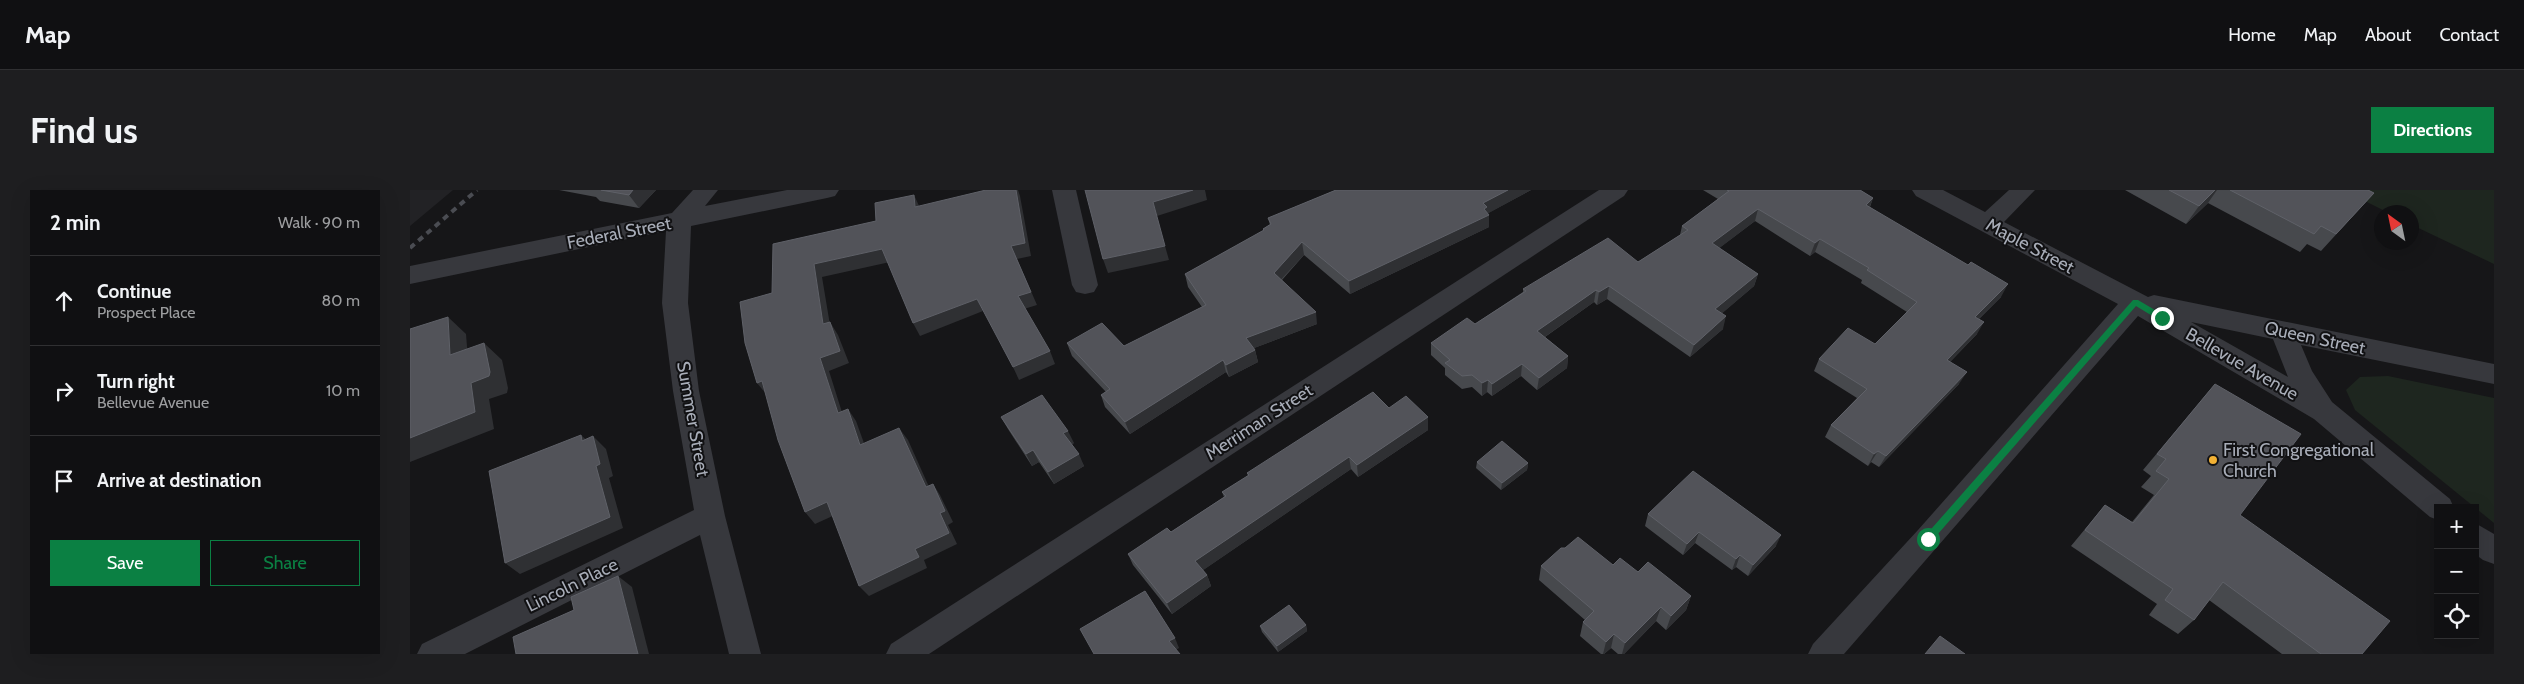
<!DOCTYPE html>
<meta charset="utf-8">
<style>
body{margin:0;font-family:Cabin,sans-serif;background:#1e1e20;color:#f1f3f6}
.controls{position:absolute;right:15px;bottom:15px;display:grid;overflow:hidden;border-radius:0px;box-shadow:0 5px 20px #0002}
.controls button{width:45px;height:45px;display:grid;place-items:center;padding:0;border:0;border-bottom:1px solid #303032;background:#101012;color:#f1f3f6;font:25px sans-serif}
.compass{position:absolute;left:1964px;top:15px;width:45px;height:45px;border-radius:50%;background:#101012;box-shadow:0 5px 20px #0002;rotate:327deg}
.stop{position:absolute;width:15px;height:15px;margin:-11px;border:4px solid #0b8043;border-radius:50%;background:#fff}
.stop.end{background:#0b8043;border-color:#fff;box-shadow:0 1px 5px #0008}
.list{margin:0;padding:0;list-style:none}
h2{display:flex;justify-content:space-between;align-items:center;height:65px;margin:0;padding:0 20px;font-size:21px}
h2 small{font-size:16px;font-weight:400;color:#9c9d9f}
.list li{display:grid;grid-template-columns:32px 1fr auto;gap:15px;align-items:center;box-sizing:border-box;height:90px;padding:0 20px;border-top:1px solid #303032}
.list b{display:block;font-size:19px;white-space:nowrap}
.list p{margin:0;font-size:16px;white-space:nowrap;color:#9c9d9f}
.list em{font-size:16px;font-style:normal;color:#9c9d9f}
.actions{display:flex;gap:10px;padding:15px 20px}
.actions a{flex:1;padding:11px 0;border:1px solid #0b8043;border-radius:0px;text-align:center;font-size:18px;color:#0b8043}
.actions .main{background:#0b8043;color:#fff}
.icon{flex:none;width:28px;height:28px;fill:none;stroke:currentColor;stroke-width:2;stroke-linecap:round;stroke-linejoin:round}
.map{position:relative;flex:none;width:2084px;height:464px;overflow:hidden;border-radius:0px}
header{display:flex;align-items:center;gap:30px;box-sizing:border-box;height:70px;padding:0 25px;background:#101012;border-bottom:1px solid #303032}
header strong{font-size:24px}
nav{display:flex;gap:28px;margin-inline-start:auto;font-size:18px}
.intro{display:flex;align-items:center;justify-content:space-between;box-sizing:border-box;height:120px;padding:0 30px}
h1{margin:0;font-size:35px}
.button{padding:12px 22px;border-radius:0px;background:#0b8043;color:#fff;font-size:18px;font-weight:700}
main{display:flex;gap:30px;padding:0 30px}
aside{flex:1;background:#101012;border-radius:0px;box-shadow:0 5px 20px #0002}
.map>svg:first-child{display:block}
.built{fill:#222225}
.green{fill:#1e261f}
.lines{fill:none;stroke-linecap:round;stroke-linejoin:round}
.minor{fill:#37383d;fill-rule:evenodd}
.rail{stroke:#4a4c52;stroke-width:4;stroke-dasharray:6 5;stroke-linecap:butt}
.wall{fill:#47494d}
.shaded-wall{fill:#2f3033}
.building{fill:#525359;stroke:#5f6168}
.route{fill:#0b8043}
.poi-dot{fill:#f2b134;stroke:#111113;stroke-width:2}
.labels{text-anchor:middle;stroke-width:4;stroke-linejoin:round;paint-order:stroke}
.street-label{font-size:18px;fill:#a8adb8;stroke:#111113}
.poi-label{font-size:18px;fill:#a8adb8;stroke:#111113;text-anchor:start}
</style>
<header>
<strong>Map</strong>
<nav><a>Home</a><a>Map</a><a>About</a><a>Contact</a></nav>
</header>
<div class="intro"><h1>Find us</h1><a class="button">Directions</a></div>
<main>
<aside>
<h2>2 min<small>Walk · 90 m</small></h2>
<ul class="list">
<li><svg class="icon" aria-label="ahead" viewBox="0 0 24 24"><path d="M12 20V5M6 11l6-6 6 6"/></svg><div><b>Continue</b><p>Prospect Place</p></div><em>80 m</em></li>
<li><svg class="icon" aria-label="right" viewBox="0 0 24 24"><path d="M7 20v-9h11M14 6l5 5-5 5"/></svg><div><b>Turn right</b><p>Bellevue Avenue</p></div><em>10 m</em></li>
<li><svg class="icon" aria-label="arrive" viewBox="0 0 24 24"><path d="M6 21V4h12l-3 4 3 4H6"/></svg><div><b>Arrive at destination</b></div></li>
</ul>
<div class="actions"><a class="main">Save</a><a>Share</a></div>
</aside>
<div class="map">
<svg width="2084" height="464" viewBox="0 0 2084 464">
<rect width="100%" height="100%" fill="#161618"/>
<path class="built" d="M0 0H43L0 36Z"/>
<g class="green">
<path d="M1933 0H2084V74L2002 35V22H1977Z"/>
<path d="M1978 186 2084 208V333L1945 220 1936 200 1950 187Z"/>
</g>
<g class="lines">
<g class="minor">
<path d="M283 0H308L295 16 377 0H429L425 6 417 8 281 36 278 113 289 201 315 326 351 464H319L290 345 55 464H7L12 454 284 320 263 201 252 113 256 41 0 94V76L262 23Z"/>
<path d="M642 0H666L688 95 684 102 675 104 666 102 662 95Z"/>
<path d="M1189 0H1218L1214 6 519 464H476L481 454Z"/>
<path d="M1502 0H1533L1575 22 1599 0H1625L1594 32 1738 107 1744 105 2084 174V194L1891 155 1902 181 1922 212 2040 309 2044 318H2028V330L2020 327 1904 229 1728 126 1434 464H1398L1403 454 1508 340 1708 114 1506 6ZM1781 132 1863 149 1878 187Z"/>
<path d="M2065 333 2084 344V374L2073 370 2065 364Z"/>
</g>
<path class="rail" d="M0 58 67 0"/>
</g>
<g class="wall">
<path d="M149 0H246L229 18 190 11 186 7Z"/>
<path d="M926 0H1121L1078 23 1079 37 940 104 894 65 872 90 907 134 844 158 845 160 848 172 819 187 816 182 720 244 695 217 691 205 696 202 662 166 657 153 714 156 792 117 778 97 775 84 853 41V39L860 35 858 28Z"/>
<path d="M1293 0H1450L1463 8 1460 17 1591 107 1569 129 1567 144 1540 172 1549 194 1469 277 1461 272 1458 276 1415 247 1421 235 1447 208 1404 181 1409 169 1465 154 1497 122 1451 93 1452 90 1405 62 1400 66 1345 31 1309 58 1348 84 1344 96 1312 123 1313 139 1280 167 1197 109 1187 115 1184 112 1135 147 1158 166 1157 178 1127 200 1111 186 1082 206 1077 202 1072 206 1062 197 1052 199 1035 185V178L1021 165V153L1065 134 1113 102V99L1228 72 1270 45 1272 36 1308 9Z"/>
<path d="M1715 0H1958L1964 3 1911 61 1897 54 1890 62 1798 13 1776 34Z"/>
<path d="M1805 194 1830 325 1952 464H1872L1799 410 1784 430 1768 444 1739 425 1747 414 1661 356 1695 315 1722 332 1744 305 1731 297 1741 286 1733 280Z"/>
<path d="M979 218 1018 227V240L948 287 941 279 793 380 797 385 801 396 762 424 723 375 718 364 761 342 814 307 812 302 838 286 837 283Z"/>
<path d="M591 227 664 253 662 254 674 276 644 294 629 272 622 276 598 239Z"/>
<path d="M1067 272 1118 273 1117 280 1091 300 1066 278Z"/>
<path d="M1238 324 1366 356 1338 386 1326 377 1322 380 1285 353 1273 365 1235 336Z"/>
<path d="M1155 358 1203 375 1228 382 1281 406 1276 420 1256 440 1246 431 1214 464H1208L1201 458 1194 464H1191L1170 446 1173 432 1175 430 1129 390 1131 376Z"/>
<path d="M896 435 897 441 868 462 852 442 850 436Z"/>
</g>
<g class="shaded-wall">
<path d="M223 0H246L229 18 219 5Z"/>
<path d="M606 0H608L610 6 621 66 607 69 627 115 614 119 608 106 601 56Z"/>
<path d="M783 0H795L797 10 747 26 743 12Z"/>
<path d="M1098 0H1121L1077 24 1079 25V37L940 104 939 91 1073 13Z"/>
<path d="M1805 0H1807L1798 13 1776 34 1789 16Z"/>
<path d="M504 5 510 18 505 17Z"/>
<path d="M1463 8 1458 21 1456 15Z"/>
<path d="M1348 19 1345 31 1299 66 1302 53Z"/>
<path d="M1410 49 1405 62 1400 66 1405 53Z"/>
<path d="M892 52 894 65 866 95 864 83Z"/>
<path d="M755 56 759 70 698 83 693 69Z"/>
<path d="M472 59 480 72 412 87 422 147 413 134 404 74Z"/>
<path d="M1348 84 1344 96 1302 132 1305 119Z"/>
<path d="M1598 94 1591 107 1558 139 1565 127Z"/>
<path d="M1199 96 1197 109 1187 115 1189 102Z"/>
<path d="M1186 100 1184 112 1126 153 1127 141Z"/>
<path d="M567 109 573 121 510 146 503 133Z"/>
<path d="M906 122 907 134 839 160 836 148Z"/>
<path d="M1316 126 1313 139 1280 167 1284 155Z"/>
<path d="M38 127 56 144 59 182 40 165Z"/>
<path d="M420 132 428 145 439 173 419 181 436 235 428 223 410 168Z"/>
<path d="M1574 132 1567 144 1530 182 1537 170Z"/>
<path d="M74 153 92 170 98 198 97 203 79 209 84 239 0 272V248L61 193Z"/>
<path d="M845 160 848 172 819 187 816 175Z"/>
<path d="M640 161 645 174 609 190 603 177Z"/>
<path d="M1158 166 1157 178 1127 200 1129 188Z"/>
<path d="M813 170 816 182 720 244 715 232Z"/>
<path d="M1112 174 1111 186 1082 206V194Z"/>
<path d="M1557 182 1549 194 1469 277 1476 266Z"/>
<path d="M1078 190 1077 202 1072 206V193Z"/>
<path d="M352 191 357 205 347 193Z"/>
<path d="M438 219 446 231 459 267 450 255Z"/>
<path d="M1018 227V240L948 287 947 275Z"/>
<path d="M489 238 498 250 524 308 516 297Z"/>
<path d="M658 241 664 253 659 256 653 243Z"/>
<path d="M171 245 184 257 172 251Z"/>
<path d="M183 246 196 259 203 286 199 288 213 338 110 384 95 373 186 276Z"/>
<path d="M623 260 629 272 622 276 616 264Z"/>
<path d="M1468 261 1461 272 1458 276 1464 264Z"/>
<path d="M669 264 674 276 644 294 638 282Z"/>
<path d="M939 267 941 279 789 383 785 371Z"/>
<path d="M1118 273 1117 280 1091 300 1092 293Z"/>
<path d="M523 294 530 305 543 332 538 335 547 354 514 370 517 378 459 406 449 396 505 359 530 323Z"/>
<path d="M417 312 427 324 405 334 395 322Z"/>
<path d="M1289 342 1285 353 1273 365 1277 354Z"/>
<path d="M1371 345 1366 356 1338 386 1343 375Z"/>
<path d="M1330 365 1326 377 1322 380 1326 369Z"/>
<path d="M797 385 801 396 762 424 757 413Z"/>
<path d="M208 386 222 397 239 464H228Z"/>
<path d="M1281 406 1276 420 1256 440 1261 426Z"/>
<path d="M1251 417 1246 431 1214 464H1212L1215 453Z"/>
<path d="M896 435 897 441 868 462 867 456Z"/>
<path d="M1204 444 1201 458 1194 464H1193L1196 452Z"/>
<path d="M765 448 769 458 764 461 759 451Z"/>
</g>
<g class="building">
<path d="M191 0H223L219 5Z"/>
<path d="M576 0H606L615 53 601 56 621 102 608 106 640 161 603 177 567 109 503 133 472 59 404 74 413 134 420 132 430 161 410 168 428 223 438 219 450 255 489 238 516 297 523 294 535 321 530 323 539 343 505 359 509 367 449 396 417 312 395 322 368 250 352 191 347 193 335 153 330 112 362 103 363 54 466 31 465 13 504 5 505 17Z"/>
<path d="M675 0H783L743 12 755 56 693 69Z"/>
<path d="M926 0H1098L1073 13 1077 17 1074 19 1079 25 939 91 892 52 864 83 906 122 836 148 845 160 816 175 813 170 715 232 691 205 700 199 657 153 692 133 714 156 796 115 775 84 854 40 853 39 861 34 858 28Z"/>
<path d="M1317 0H1450L1463 8 1456 15 1558 75 1561 72 1598 94 1565 127 1574 132 1537 170 1557 182 1476 266 1468 261 1464 264 1421 235 1457 199 1409 169 1438 138 1465 154 1507 112 1457 80 1459 78 1410 49 1405 53 1348 19 1302 53 1348 84 1305 119 1316 126 1284 155 1199 96 1189 102 1186 100 1127 141 1158 166 1129 188 1112 174 1082 194 1078 190 1072 193 1062 185 1052 186 1035 173 1040 170 1021 153 1057 128 1065 134 1116 101 1113 99 1198 48 1228 72 1278 40 1272 36 1319 1Z"/>
<path d="M1759 0H1805L1789 16Z"/>
<path d="M1820 0H1958L1964 3 1926 44 1911 36 1904 44Z"/>
<path d="M38 127 40 165 74 153 80 182 79 186 61 193 65 222 0 248V139Z"/>
<path d="M1805 194 1891 244 1830 325 1980 431 1952 464H1911L1813 392 1784 430 1755 410 1763 399 1675 340 1695 315 1723 333 1759 289 1746 281 1756 269 1747 264Z"/>
<path d="M963 202 979 218 996 206 1018 227 947 275 939 267 785 371 797 385 757 413 718 364 757 338 761 342 816 306 812 302 839 285 837 283Z"/>
<path d="M632 205 658 241 653 243 669 264 638 282 623 260 616 264 591 227Z"/>
<path d="M171 245 172 251 183 246 190 274 186 276 200 327 95 373 79 281Z"/>
<path d="M1092 251 1118 273 1092 293 1067 272Z"/>
<path d="M1283 281 1371 345 1343 375 1330 365 1326 369 1289 342 1277 354 1238 324Z"/>
<path d="M1168 347 1203 375 1210 368 1228 382 1238 372 1281 406 1261 426 1251 417 1215 453 1204 444 1196 452 1173 432 1184 421 1131 376 1151 358H1155Z"/>
<path d="M208 386 228 464H106L103 447 164 420 161 407Z"/>
<path d="M735 401 765 448 759 451 770 464H684L670 439Z"/>
<path d="M879 415 896 435 867 456 850 436Z"/>
<path d="M1530 446 1555 464H1515Z"/>
</g>
<path class="route" d="M1723 110H1728L1755 126V130H1749L1726 116 1521 352H1515V346Z"/>
<circle class="poi-dot" cx="1803" cy="270" r="5"/>
<g class="labels">
<g class="street-label">
<text transform="translate(209 43) rotate(-11)" y="6">Federal Street</text>
<text transform="translate(1620 56) rotate(28)" y="6">Maple Street</text>
<text transform="translate(1905 148) rotate(12)" y="6">Queen Street</text>
<text transform="translate(1832 174) rotate(30)" y="6">Bellevue Avenue</text>
<text transform="translate(283 229) rotate(80)" y="6">Summer Street</text>
<text transform="translate(849 232) rotate(-33)" y="6">Merriman Street</text>
<text transform="translate(162 395) rotate(-26)" y="6">Lincoln Place</text>
</g>
<g class="poi-label">
<text x="1813" y="266">First Congregational<tspan x="1813" dy="21">Church</tspan></text>
</g>
</g>
</svg>
<div class="controls">
<button>+</button>
<button>−</button>
<button><svg class="icon" aria-label="locate" viewBox="0 0 24 24"><circle cx="12" cy="12" r="6"/><path d="M12 2v4M12 18v4M2 12h4M18 12h4"/></svg></button>
</div>
<svg class="compass" viewBox="-18 -18 36 36"><path d="M0-13l5 13h-10z" fill="#e53935"/><path d="M0 13l5-13h-10z" fill="#9c9d9f"/></svg>
<div class="stop" style="left:1518px;top:349px"></div>
<div class="stop end" style="left:1752px;top:128px"></div>
</div>
</main>
